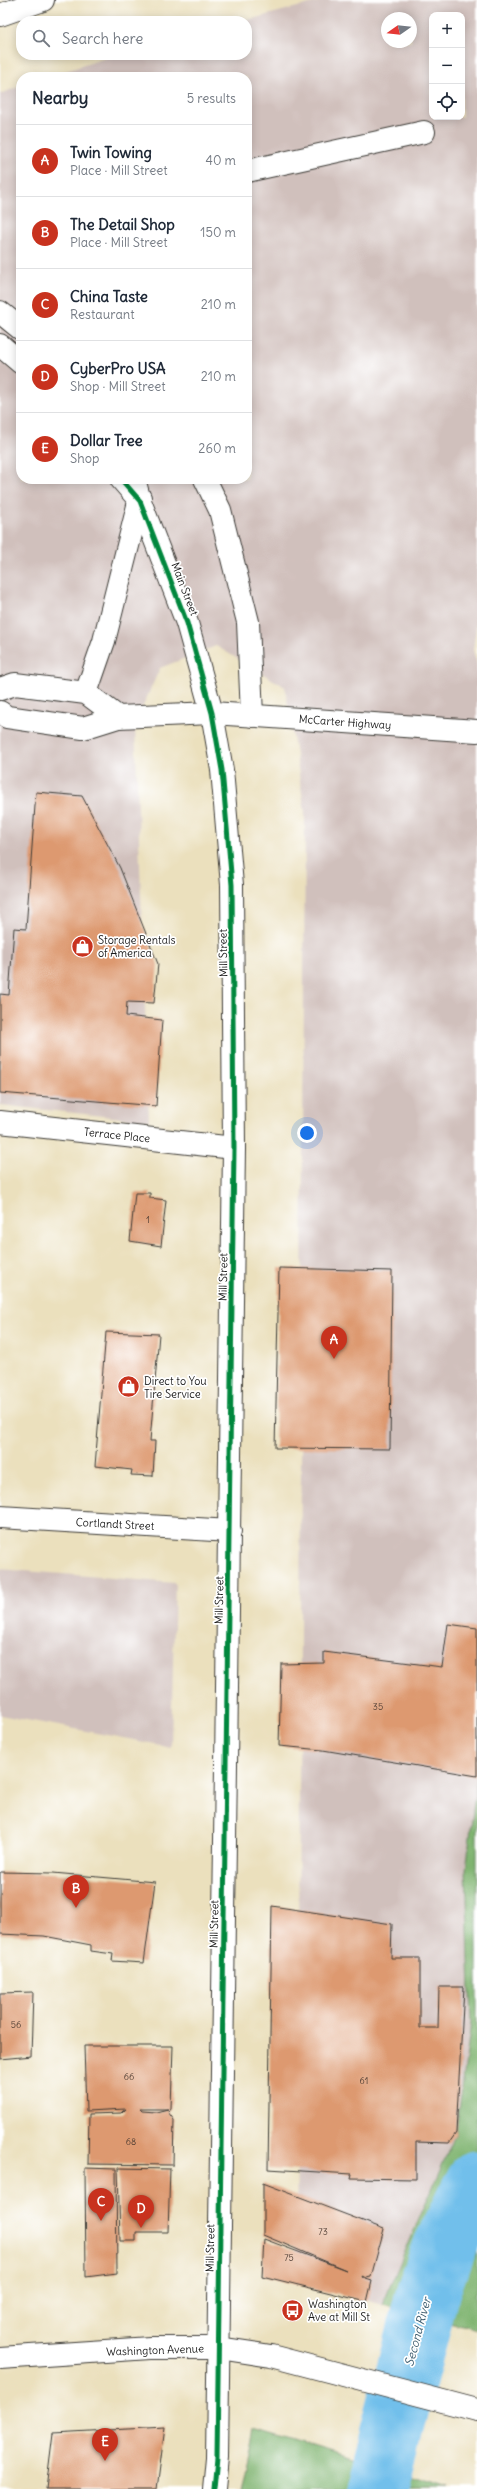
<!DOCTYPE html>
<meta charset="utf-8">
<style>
body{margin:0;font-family:Delius,sans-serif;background:#f6f6f7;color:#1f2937}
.controls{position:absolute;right:12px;top:12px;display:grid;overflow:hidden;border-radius:8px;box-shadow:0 2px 10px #0003}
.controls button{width:36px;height:36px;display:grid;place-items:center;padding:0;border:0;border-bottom:1px solid #e0e1e3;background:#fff;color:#1f2937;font:20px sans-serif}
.compass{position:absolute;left:381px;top:12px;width:36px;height:36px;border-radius:50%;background:#fff;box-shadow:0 2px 10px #0003;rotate:256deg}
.you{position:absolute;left:307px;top:1133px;width:14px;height:14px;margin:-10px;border:3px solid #fff;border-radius:50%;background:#1a73e8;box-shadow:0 0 0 6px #1a73e833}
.badge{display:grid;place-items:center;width:26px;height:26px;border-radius:50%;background:#c8321e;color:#fff;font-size:13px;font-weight:700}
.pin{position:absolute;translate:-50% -33px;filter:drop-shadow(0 1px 2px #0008)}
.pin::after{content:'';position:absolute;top:21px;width:14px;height:12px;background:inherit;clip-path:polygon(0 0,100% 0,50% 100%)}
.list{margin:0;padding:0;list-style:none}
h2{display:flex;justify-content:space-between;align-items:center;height:52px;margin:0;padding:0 16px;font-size:17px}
h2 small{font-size:13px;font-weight:400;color:#747a83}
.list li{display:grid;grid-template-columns:26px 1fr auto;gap:12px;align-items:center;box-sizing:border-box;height:72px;padding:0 16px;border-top:1px solid #e0e1e3}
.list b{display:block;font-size:15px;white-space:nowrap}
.list p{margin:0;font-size:13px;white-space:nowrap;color:#747a83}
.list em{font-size:13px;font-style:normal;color:#747a83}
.icon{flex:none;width:22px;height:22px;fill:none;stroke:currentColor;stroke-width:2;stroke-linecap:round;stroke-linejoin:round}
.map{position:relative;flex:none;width:477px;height:2489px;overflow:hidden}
.search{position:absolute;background:#fff;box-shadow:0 2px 10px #0003;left:16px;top:16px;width:236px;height:44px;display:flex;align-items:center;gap:10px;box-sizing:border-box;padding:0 14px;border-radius:16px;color:#747a83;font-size:15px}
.panel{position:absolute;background:#fff;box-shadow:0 2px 10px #0003;left:16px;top:72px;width:236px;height:412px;border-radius:16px}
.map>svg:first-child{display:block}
.industrial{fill:#d0c0bc;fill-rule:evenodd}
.forest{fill:#7fb470;stroke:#4e6846}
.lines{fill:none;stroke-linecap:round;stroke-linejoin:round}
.river{stroke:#71bfeb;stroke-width:63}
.building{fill:#dd9970;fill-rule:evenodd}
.minor-casing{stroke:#3b3934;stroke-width:24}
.major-casing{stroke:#3b3934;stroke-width:24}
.highway-casing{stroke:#3b3934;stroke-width:24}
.minor{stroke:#fff;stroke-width:22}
.major{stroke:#fff;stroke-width:22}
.highway{stroke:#fff;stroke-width:22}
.cycleway-casing{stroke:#fff;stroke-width:8}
.cycleway{stroke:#00873e;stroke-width:5}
.labels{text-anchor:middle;stroke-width:3.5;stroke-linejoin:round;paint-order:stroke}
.number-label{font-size:9px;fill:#4c3b31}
.street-label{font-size:11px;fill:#1c1c1c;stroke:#fff}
.poi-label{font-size:11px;fill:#1c1c1c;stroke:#fff;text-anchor:start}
.water-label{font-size:12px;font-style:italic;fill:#3e5d6f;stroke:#fff}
</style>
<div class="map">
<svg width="477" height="2489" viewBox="0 0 477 2489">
<rect width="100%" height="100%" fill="#fff"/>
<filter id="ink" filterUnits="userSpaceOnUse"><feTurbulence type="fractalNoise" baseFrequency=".025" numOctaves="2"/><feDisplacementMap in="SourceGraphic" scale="8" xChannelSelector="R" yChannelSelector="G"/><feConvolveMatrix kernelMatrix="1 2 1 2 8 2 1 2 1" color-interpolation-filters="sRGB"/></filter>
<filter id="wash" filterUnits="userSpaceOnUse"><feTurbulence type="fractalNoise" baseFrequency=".012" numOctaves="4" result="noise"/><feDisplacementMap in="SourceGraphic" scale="16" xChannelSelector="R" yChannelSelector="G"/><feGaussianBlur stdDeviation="0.9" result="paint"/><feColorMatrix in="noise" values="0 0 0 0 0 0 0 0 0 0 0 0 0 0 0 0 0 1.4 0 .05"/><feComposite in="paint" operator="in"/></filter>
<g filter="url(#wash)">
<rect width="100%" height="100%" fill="#ebe0bd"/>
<g class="industrial">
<path d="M324 0H477V621L473 650 477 664V1777L466 1870 471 2022 456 2133 382 2305 296 2279 305 812 285 687 216 646 160 668 135 724 149 1121 0 1105V94L21 86V479H247V77H48L114 55H247V21H244ZM432 15H462V117H432ZM387 18H411V42H387Z"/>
<path d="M0 1569 175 1583 171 1747 0 1715Z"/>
</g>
<g class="forest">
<path d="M477 1777V2330L382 2305 456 2133 471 2022 466 1870Z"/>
<path d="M254 2428 449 2488 241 2489Z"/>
</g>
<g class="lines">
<path class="river" d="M377 2489 427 2295 443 2250 477 2182"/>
</g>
<g id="blocks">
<g class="building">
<path d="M36 792 82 796 120 868 158 964 154 1003 127 1002 126 1016 162 1020 156 1106 0 1093V994L9 995 14 928 26 929Z"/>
<path d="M135 1193H150V1198L166 1200 161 1246 130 1241Z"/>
<path d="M279 1268 392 1271 390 1449 275 1448Z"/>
<path d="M106 1332 159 1334 150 1441H155L153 1476 131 1475 132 1470 95 1466Z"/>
<path d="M448 1624 477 1628V1776L323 1750 279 1746 281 1664 324 1663V1652L442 1667Z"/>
<path d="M0 1872 53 1873 155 1882 144 1963 112 1961 113 1954 91 1951V1945L44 1936 0 1934Z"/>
<path d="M272 1906 392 1924 391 1958H420V2028H438L439 1987H464L456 2133 449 2143 416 2142V2179L351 2178 352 2174 268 2169Z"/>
<path d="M33 1992 31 2056 0 2059V1993Z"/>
<path d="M84 2046H173L171 2108 168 2112 174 2120 173 2165 88 2164 89 2114 122 2113 126 2109 86 2111ZM140 2109H168L156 2112 142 2111Z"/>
<path d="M85 2168 116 2169 117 2273 86 2277Z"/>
<path d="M118 2168 170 2169 168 2232H136V2241H120Z"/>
<path d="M263 2183 384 2229 371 2277 366 2278 362 2276 363 2278 372 2281 367 2302 262 2276 264 2239 346 2270 263 2235Z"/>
<path d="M165 2427 157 2489H46L53 2433Z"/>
</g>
</g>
</g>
<g filter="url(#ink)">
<use href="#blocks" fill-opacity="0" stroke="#3b3934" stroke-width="1"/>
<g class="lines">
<defs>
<g id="minor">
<path d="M247 171 424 132"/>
<path d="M0 345 21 363"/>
<path d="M121 479 140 501 187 623 212 713 222 770 232 885 234 1148 217 2457 214 2489"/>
<path d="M205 479 220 510 248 622 252 716"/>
<path d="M0 689 15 684 86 693 118 717"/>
<path d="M86 693 104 641 140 498"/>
<path d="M0 712 7 717 83 728 118 717 212 713 477 731"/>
<path d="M0 1122 234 1148"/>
<path d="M0 1517 230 1531"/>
</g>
<path id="major" d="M0 2358 150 2348H219L271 2356 477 2410"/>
<g id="highway">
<path d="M0 15 43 0"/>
<path d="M0 312 21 329"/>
<path d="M134 479 140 501"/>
</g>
</defs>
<use href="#minor" class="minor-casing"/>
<use href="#major" class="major-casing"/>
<use href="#highway" class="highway-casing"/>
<use href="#minor" class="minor"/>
<use href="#major" class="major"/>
<use href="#highway" class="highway"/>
<defs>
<path id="cycleway" d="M121 479 140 501 187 623 212 713 222 770 232 885 234 1148 217 2457 214 2489"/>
</defs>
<use href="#cycleway" class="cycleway-casing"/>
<use href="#cycleway" class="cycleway"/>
</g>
</g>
<defs>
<symbol id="shop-disc" viewBox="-11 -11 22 22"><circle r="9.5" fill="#c8321e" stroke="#fff"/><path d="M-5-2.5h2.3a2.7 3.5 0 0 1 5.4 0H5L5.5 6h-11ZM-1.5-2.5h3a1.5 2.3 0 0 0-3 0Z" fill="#fff"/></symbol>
<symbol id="bus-disc" viewBox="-11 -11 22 22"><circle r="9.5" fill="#c8321e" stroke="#fff"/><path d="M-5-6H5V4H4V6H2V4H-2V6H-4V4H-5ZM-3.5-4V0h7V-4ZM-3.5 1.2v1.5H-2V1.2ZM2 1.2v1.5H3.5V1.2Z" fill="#fff"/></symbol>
</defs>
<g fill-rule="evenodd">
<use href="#shop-disc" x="70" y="934" width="25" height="25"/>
<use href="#shop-disc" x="116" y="1374" width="25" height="25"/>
<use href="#bus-disc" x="280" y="2298" width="25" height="25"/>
</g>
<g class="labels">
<g class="number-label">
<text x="148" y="1223">1</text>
<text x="378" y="1710">35</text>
<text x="16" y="2028">56</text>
<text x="129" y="2080">66</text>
<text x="364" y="2084">61</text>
<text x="131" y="2145">68</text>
<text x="323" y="2235">73</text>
<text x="289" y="2261">75</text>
</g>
<g class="street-label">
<text transform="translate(185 589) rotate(69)" y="4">Main Street</text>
<text transform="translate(345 722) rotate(4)" y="4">McCarter Highway</text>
<text transform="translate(223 953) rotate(-91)" y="4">Mill Street</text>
<text transform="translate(117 1135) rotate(6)" y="4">Terrace Place</text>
<text transform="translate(223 1277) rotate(-89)" y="4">Mill Street</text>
<text transform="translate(115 1524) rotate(3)" y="4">Cortlandt Street</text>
<text transform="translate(219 1600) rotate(-89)" y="4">Mill Street</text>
<text transform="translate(214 1924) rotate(-89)" y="4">Mill Street</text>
<text transform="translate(210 2248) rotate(-89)" y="4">Mill Street</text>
<text transform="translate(155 2350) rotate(-2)" y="4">Washington Avenue</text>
</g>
<g class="poi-label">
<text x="98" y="944">Storage Rentals<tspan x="98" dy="13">of America</tspan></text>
<text x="144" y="1385">Direct to You<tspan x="144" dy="13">Tire Service</tspan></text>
<text x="308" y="2308">Washington<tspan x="308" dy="13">Ave at Mill St</tspan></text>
</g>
<g class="water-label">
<text transform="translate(418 2332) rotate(-75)" y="4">Second River</text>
</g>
</g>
</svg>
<div class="controls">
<button>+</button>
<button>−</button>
<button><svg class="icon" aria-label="locate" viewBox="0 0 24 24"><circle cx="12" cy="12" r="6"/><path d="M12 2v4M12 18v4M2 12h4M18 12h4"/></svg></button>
</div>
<svg class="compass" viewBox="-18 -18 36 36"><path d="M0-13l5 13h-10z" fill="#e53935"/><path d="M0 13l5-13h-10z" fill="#747a83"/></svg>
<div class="you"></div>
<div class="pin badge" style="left:334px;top:1359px">A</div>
<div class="pin badge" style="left:76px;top:1908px">B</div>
<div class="pin badge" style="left:101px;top:2221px">C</div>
<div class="pin badge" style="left:141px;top:2228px">D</div>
<div class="pin badge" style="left:105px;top:2461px">E</div>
<div class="search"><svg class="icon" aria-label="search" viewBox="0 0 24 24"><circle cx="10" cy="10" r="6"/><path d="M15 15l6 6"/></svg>Search here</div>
<section class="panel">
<h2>Nearby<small>5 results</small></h2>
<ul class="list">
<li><span class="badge">A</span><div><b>Twin Towing</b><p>Place · Mill Street</p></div><em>40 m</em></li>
<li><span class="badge">B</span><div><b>The Detail Shop</b><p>Place · Mill Street</p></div><em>150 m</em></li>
<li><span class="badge">C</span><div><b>China Taste</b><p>Restaurant</p></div><em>210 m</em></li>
<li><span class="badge">D</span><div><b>CyberPro USA</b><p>Shop · Mill Street</p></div><em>210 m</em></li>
<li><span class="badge">E</span><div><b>Dollar Tree</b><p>Shop</p></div><em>260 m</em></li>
</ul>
</section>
</div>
